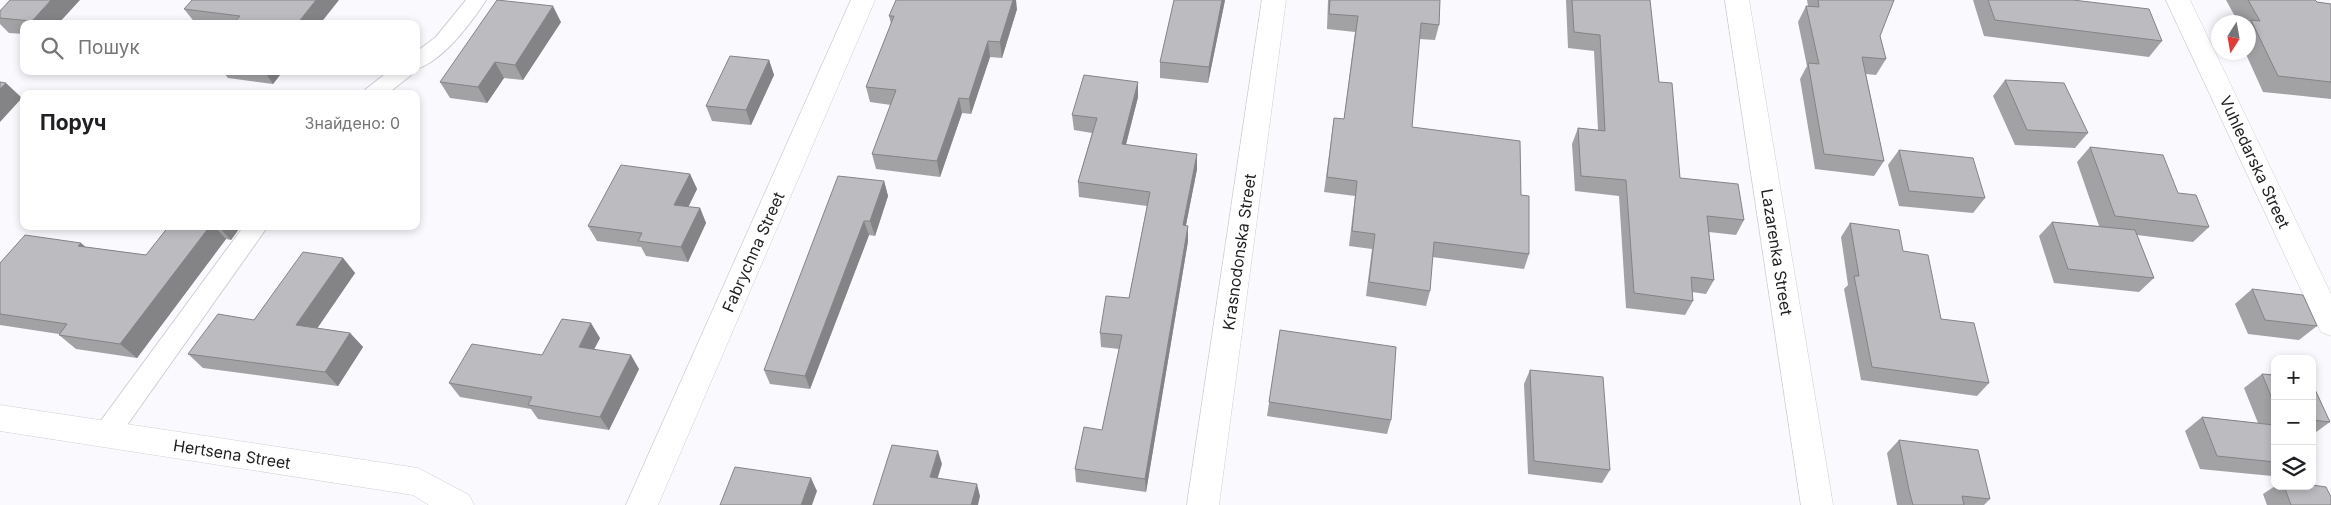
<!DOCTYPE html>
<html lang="uk">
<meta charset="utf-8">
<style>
body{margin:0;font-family:Inter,sans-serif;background:#f6f6f6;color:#202124}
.controls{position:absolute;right:15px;bottom:15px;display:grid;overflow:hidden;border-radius:10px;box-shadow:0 2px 8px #0003}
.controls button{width:45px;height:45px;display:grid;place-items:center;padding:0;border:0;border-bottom:1px solid #e0e0e0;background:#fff;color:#202124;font:25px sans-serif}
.compass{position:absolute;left:2211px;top:15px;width:45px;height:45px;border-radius:50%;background:#fff;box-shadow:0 2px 8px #0003;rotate:191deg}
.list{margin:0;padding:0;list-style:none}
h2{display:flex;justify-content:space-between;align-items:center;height:65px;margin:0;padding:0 20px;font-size:21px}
h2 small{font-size:16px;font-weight:400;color:#757577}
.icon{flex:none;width:28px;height:28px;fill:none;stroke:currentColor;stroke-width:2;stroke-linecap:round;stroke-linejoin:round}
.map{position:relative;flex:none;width:2331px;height:505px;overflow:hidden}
.search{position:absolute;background:#fff;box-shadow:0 2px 8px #0003;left:20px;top:20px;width:400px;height:55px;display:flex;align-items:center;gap:12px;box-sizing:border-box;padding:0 18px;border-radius:10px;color:#757577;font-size:19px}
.panel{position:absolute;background:#fff;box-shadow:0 2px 8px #0003;left:20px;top:90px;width:400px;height:140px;border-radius:10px}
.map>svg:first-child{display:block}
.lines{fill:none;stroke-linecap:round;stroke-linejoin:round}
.service-casing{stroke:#cfced2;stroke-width:2}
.minor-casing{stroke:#cfced2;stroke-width:1}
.service{fill:#fff;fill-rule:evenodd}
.minor{fill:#fff;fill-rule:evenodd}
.wall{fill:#a2a2a5}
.shaded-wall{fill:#848486}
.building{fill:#bcbcc0;stroke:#848486}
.labels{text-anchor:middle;stroke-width:4;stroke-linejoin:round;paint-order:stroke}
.street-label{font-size:16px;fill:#1f1f20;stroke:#fff}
</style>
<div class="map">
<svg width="2331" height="505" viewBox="0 0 2331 505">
<rect width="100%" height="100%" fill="#fafafe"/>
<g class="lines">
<defs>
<g id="service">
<path d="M466 0H486C471 23 443 61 416 69V52L436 37Z"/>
<path d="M389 71H413L410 76 387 94H363L366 89Z"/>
<path d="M244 226H268L115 442 106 445 97 442 94 434 97 426Z"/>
</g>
<g id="minor">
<path d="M851 0H875L658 505H626Z"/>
<path d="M1262 0H1286L1219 505H1187Z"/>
<path d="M1725 0H1749L1833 505H1801Z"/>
<path d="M2166 0H2190L2331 294V336L2321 332 2317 324Z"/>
<path d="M0 405 418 468 469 495 474 505H429L413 495 0 431Z"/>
</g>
</defs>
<use href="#service" class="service-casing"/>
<use href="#minor" class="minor-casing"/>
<use href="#service" class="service"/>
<use href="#minor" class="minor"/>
</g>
<g class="wall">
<path d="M1225 0 1208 83 1160 78V62Z"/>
<path d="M1328 0H1440L1439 25 1435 40 1419 39 1412 127 1521 195 1529 254 1524 269 1432 257 1430 291 1426 306 1366 296 1372 249 1349 246 1355 196 1324 192 1334 118 1344 119 1355 32 1327 29Z"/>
<path d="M1566 0H1650L1659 82 1680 178 1744 220 1736 235 1709 232 1714 280 1706 294 1692 292 1693 301 1685 315 1626 308 1619 196 1575 191 1572 144 1578 128 1598 130 1594 51 1568 48Z"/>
<path d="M1807 0H1894L1880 36 1886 59 1876 75 1866 74 1884 161 1874 176 1815 169 1800 79 1807 66 1798 22 1806 6H1808Z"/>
<path d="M1973 0H2073L2162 41 2149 57 1984 36Z"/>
<path d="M2226 0H2315L2317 2 2331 4V99L2263 92 2245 52H2248V22H2238Z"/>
<path d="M184 9 320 24H196Z"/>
<path d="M1017 9 1002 58 990 57 971 114 962 113 940 177 876 169 872 154 891 105 870 102 866 87 891 24 889 16Z"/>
<path d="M0 11 58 24H24V34L9 33 0 24Z"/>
<path d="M561 22 523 80 504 78 487 103 450 98 440 82Z"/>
<path d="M769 60 774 75 751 125 712 121 706 106Z"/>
<path d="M222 71H283L273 84 228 78Z"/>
<path d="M2005 80 2088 133 2075 148 2015 145 1993 96Z"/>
<path d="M1138 97 1126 145 1197 154V169L1186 225 1188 241 1146 492 1076 482 1075 469 1102 430 1119 349 1101 347 1100 333 1129 298 1147 206 1079 197 1078 182 1092 133 1074 130 1072 115Z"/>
<path d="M2090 147 2178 193 2209 227 2193 242 2137 235 2154 278 2139 292 2054 283 2039 236 2052 222 2099 226 2077 162Z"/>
<path d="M1899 150 1985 198 1973 213 1899 206 1888 165Z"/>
<path d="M690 174 697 189 688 207 700 208 706 223 688 262 646 256 641 247 597 241 588 226Z"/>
<path d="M884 181 888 196 875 236 869 235 810 389 770 384 764 370Z"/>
<path d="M1850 223 1903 251 1941 319 1989 383 1977 396 1861 380 1844 289 1848 285 1841 237Z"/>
<path d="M169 226H241L231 240 226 239 137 358 76 349 59 335V334L0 325V263L86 247 146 255Z"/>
<path d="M343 258 355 273 317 328 350 333 363 347 338 386 203 368 188 354 254 320Z"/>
<path d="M2252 289 2317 326 2299 340 2248 334 2235 304Z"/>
<path d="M1280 330 1391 420 1387 434 1267 416Z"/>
<path d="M600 338 594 349 639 369 609 430 538 419 531 409 460 397 449 383Z"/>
<path d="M1530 370 1610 470 1602 483 1528 474 1524 384Z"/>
<path d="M2262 374 2275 375V474L2272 476 2200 469 2185 431 2202 417 2258 423 2244 388Z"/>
<path d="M2312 383 2330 422 2312 435Z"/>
<path d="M1899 440 1990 499 1984 505H1897L1887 453Z"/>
<path d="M2275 486H2312L2331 505H2267L2263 494Z"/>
</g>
<g class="shaded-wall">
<path d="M51 0H80L58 24H35L32 21Z"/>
<path d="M316 0H339L320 24H297Z"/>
<path d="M1013 0H1016L1017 9 1002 58 1000 42Z"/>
<path d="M1222 0H1225L1208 83 1209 67Z"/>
<path d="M553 6 561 22 523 80 515 65Z"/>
<path d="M988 41 990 57 971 114 969 99Z"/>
<path d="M769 60 774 75 751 125 746 110Z"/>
<path d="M495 62 504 78 487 103 478 87Z"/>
<path d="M264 71H283L273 84Z"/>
<path d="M1138 82V97L1122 159V144Z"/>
<path d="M6 83 22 98 0 122V89Z"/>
<path d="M959 98 962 113 940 177 937 161Z"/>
<path d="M1197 154V169L1183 240V225Z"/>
<path d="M690 174 697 189 682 220 674 205Z"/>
<path d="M884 181 888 196 875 236 870 221Z"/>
<path d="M700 208 706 223 688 262 681 247Z"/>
<path d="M864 221 869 235 810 389 805 376Z"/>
<path d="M210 226H214L226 239 137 358 120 344Z"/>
<path d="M218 226H241L231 240Z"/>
<path d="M1188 226V241L1146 492 1145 479Z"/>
<path d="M81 243 97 257 78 246Z"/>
<path d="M343 258 355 273 310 339 296 325Z"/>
<path d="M591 323 600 338 588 361 579 347Z"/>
<path d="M350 333 363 347 338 386 325 372Z"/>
<path d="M631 355 639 369 609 430 600 417Z"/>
<path d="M938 451 942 464 934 490 930 477Z"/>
<path d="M811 478 817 491 812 505H801Z"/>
<path d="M977 484 980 496 978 505H971Z"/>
</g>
<g class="building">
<path d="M10 0H51L32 21 0 18V11Z"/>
<path d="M192 0H316L297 24H233L240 16 184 9Z"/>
<path d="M497 0 553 6 515 65 495 62 478 87 440 82Z"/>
<path d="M896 0H1013L1000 42 988 41 969 99 959 98 937 161 872 154 896 90 866 87 894 16H889Z"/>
<path d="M1174 0H1222L1209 67 1160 62Z"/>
<path d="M1330 0H1440L1439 25 1421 23 1412 127 1520 141 1521 195 1529 196V254L1434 242 1430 291 1369 282 1375 234 1352 231 1357 181 1327 177 1334 118 1344 119 1358 16 1329 14Z"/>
<path d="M1572 0H1650L1659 82 1672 83 1680 178 1738 184 1744 220 1707 216 1714 280 1691 277 1693 301 1634 293 1626 180 1581 176 1578 128 1605 131 1600 35 1574 32Z"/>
<path d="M1818 0H1894L1880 36 1886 59 1862 57 1884 161 1824 154 1808 63 1819 64 1806 6 1819 7Z"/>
<path d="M1988 0H2073L2149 9 2162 41 1995 20Z"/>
<path d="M2248 0H2315L2317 2 2331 4V82L2278 76 2251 20 2260 21Z"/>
<path d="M730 56 769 60 746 110 706 106Z"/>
<path d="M1084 75 1138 82 1122 144 1197 154 1183 225 1188 226 1145 479 1075 469 1084 427 1102 430 1122 335 1100 333 1106 296 1129 298 1150 192 1078 182 1097 118 1072 115Z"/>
<path d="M2005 80 2064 83 2088 133 2027 130Z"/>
<path d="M0 82 6 83 0 89Z"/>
<path d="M2090 147 2163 155 2178 193 2196 195 2209 227 2115 216Z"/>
<path d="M1899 150 1973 158 1985 198 1909 191Z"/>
<path d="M621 165 690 174 674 205 700 208 681 247 638 241 642 233 588 226Z"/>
<path d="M838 176 884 181 870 221H864L805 376 764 370Z"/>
<path d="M2052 222 2135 230 2154 278 2068 269Z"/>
<path d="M1850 223 1899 230 1903 251 1928 255 1941 319 1974 323 1989 383 1872 367 1854 276H1859Z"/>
<path d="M169 226H210L120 344 59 335 67 324 0 314V263L25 235 81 243 78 246 146 255Z"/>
<path d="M303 252 343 258 296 325 350 333 325 372 188 354 218 314 254 320Z"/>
<path d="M2252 289 2303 295 2317 326 2265 320Z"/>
<path d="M562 319 591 323 579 347 631 355 600 417 528 405 532 397 449 383 472 344 542 355Z"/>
<path d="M1280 330 1396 347 1391 420 1269 402Z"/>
<path d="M1530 370 1603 377 1610 470 1534 461Z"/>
<path d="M2262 374 2275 375V406Z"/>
<path d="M2312 383 2330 422 2312 420Z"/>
<path d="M2202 417 2274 425 2275 427V462L2217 456Z"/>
<path d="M1899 440 1978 450 1990 499 1962 496 1964 505H1913L1909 490Z"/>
<path d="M892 445 938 451 930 477 977 484 971 505H873Z"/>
<path d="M735 467 811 478 801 505H720Z"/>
<path d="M2312 485 2326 487 2331 497V505H2291L2284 486H2312Z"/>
</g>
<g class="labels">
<g class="street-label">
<text transform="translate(2255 162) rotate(65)" y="6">Vuhledarska Street</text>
<text transform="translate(753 252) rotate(-66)" y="6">Fabrychna Street</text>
<text transform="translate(1239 252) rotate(-82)" y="6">Krasnodonska Street</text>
<text transform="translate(1777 252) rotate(81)" y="6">Lazarenka Street</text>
<text transform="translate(232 454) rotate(9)" y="6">Hertsena Street</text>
</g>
</g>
</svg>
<div class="controls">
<button>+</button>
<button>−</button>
<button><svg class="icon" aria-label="layers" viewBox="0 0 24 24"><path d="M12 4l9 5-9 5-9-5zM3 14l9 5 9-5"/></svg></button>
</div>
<svg class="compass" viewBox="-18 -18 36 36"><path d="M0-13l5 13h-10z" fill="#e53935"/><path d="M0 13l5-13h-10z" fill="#757577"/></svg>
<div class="search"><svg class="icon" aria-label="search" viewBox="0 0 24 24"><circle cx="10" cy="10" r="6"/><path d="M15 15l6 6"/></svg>Пошук</div>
<section class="panel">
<h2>Поруч<small>Знайдено: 0</small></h2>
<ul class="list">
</ul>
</section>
</div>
